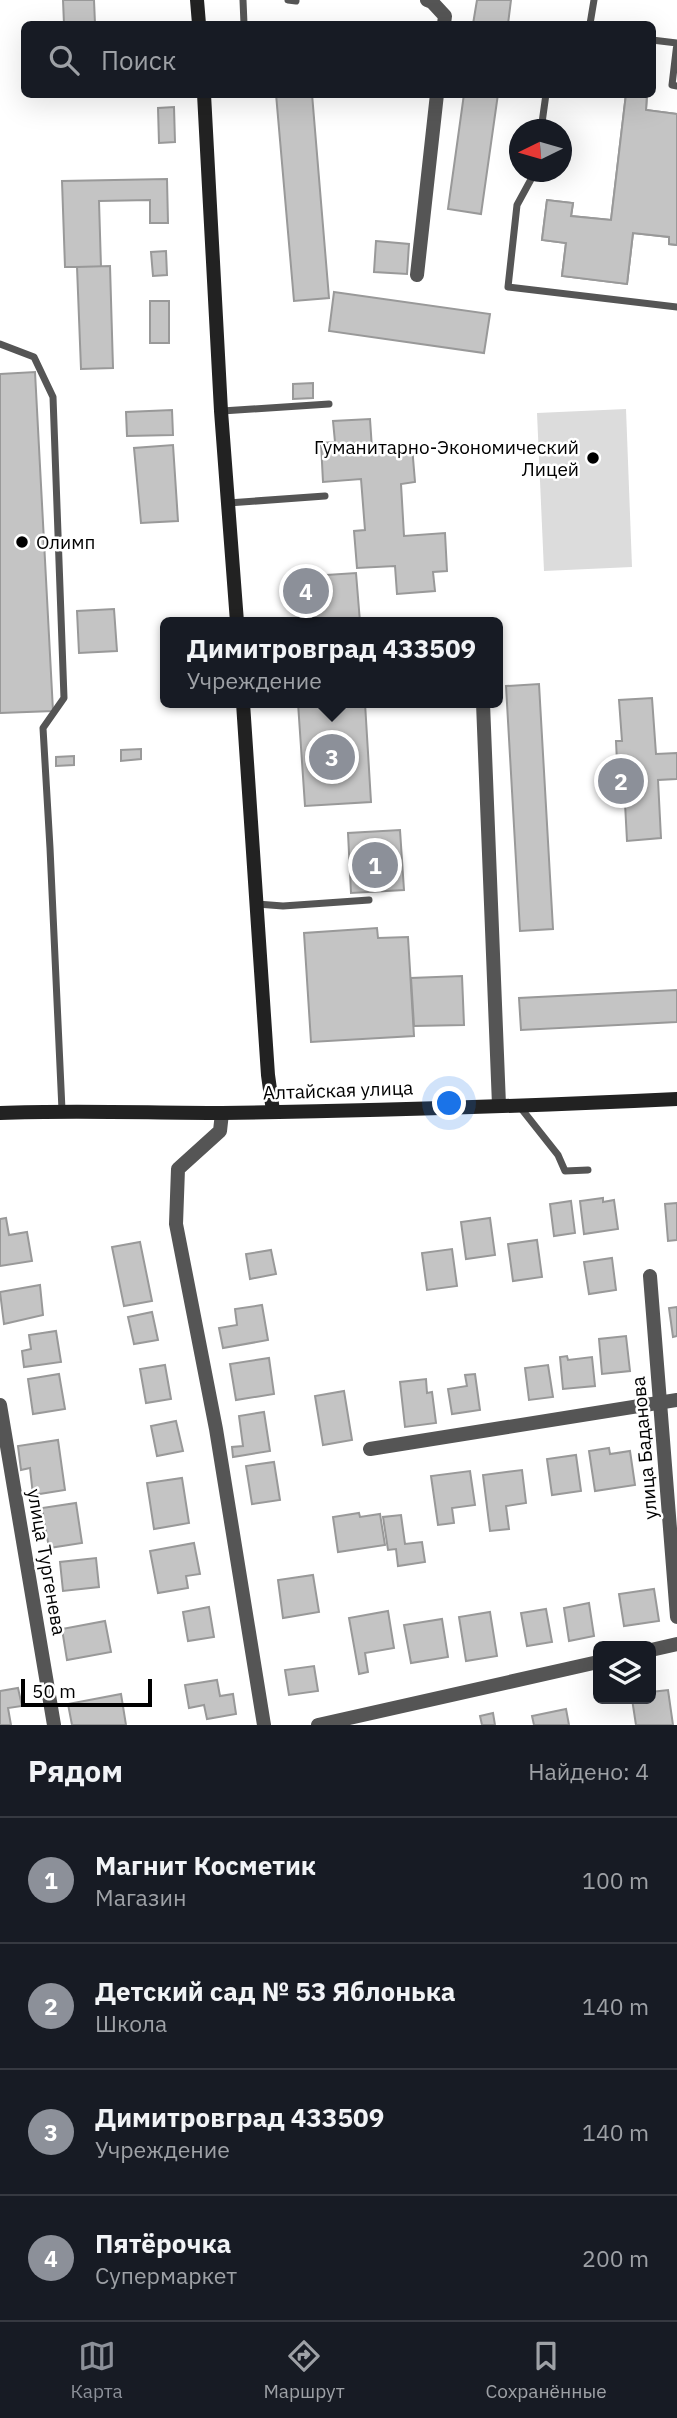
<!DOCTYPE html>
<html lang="ru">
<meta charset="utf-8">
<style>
body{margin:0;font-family:"IBM Plex Sans",sans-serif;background:#20242c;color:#f1f3f6}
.controls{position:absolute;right:21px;bottom:21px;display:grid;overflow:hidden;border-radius:10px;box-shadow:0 7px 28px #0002}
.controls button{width:63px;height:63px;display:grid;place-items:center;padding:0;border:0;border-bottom:2px solid #363941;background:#171b24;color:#f1f3f6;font:35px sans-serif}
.compass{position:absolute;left:509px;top:119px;width:63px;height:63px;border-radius:50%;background:#171b24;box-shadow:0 7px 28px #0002;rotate:265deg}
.scale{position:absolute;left:21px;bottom:18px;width:131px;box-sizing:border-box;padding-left:7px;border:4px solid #000;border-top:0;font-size:19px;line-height:24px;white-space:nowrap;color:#000;-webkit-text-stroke:5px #fff;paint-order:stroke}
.you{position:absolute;left:450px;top:1104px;width:24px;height:24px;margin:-18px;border:5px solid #fff;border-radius:50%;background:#1a73e8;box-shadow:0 0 0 10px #1a73e833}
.badge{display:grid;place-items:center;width:46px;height:46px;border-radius:50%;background:#8c9099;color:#fff;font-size:23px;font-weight:700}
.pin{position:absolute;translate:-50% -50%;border:4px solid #fff;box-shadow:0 2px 7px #0006}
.popup{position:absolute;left:160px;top:617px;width:343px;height:91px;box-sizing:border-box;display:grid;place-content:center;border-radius:10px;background:#171b24;filter:drop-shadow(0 2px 5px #0005);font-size:23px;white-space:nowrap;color:#9ea1a6}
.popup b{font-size:26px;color:#f1f3f6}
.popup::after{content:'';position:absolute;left:50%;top:100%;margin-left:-14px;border:14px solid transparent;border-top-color:#171b24}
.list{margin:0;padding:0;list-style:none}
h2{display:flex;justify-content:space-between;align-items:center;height:91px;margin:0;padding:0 28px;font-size:30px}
h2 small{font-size:23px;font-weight:400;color:#9ea1a6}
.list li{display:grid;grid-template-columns:46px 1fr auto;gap:21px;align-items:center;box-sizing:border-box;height:126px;padding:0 28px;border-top:2px solid #363941}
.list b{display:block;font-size:26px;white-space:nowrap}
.list p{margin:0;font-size:23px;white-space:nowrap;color:#9ea1a6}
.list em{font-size:23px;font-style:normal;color:#9ea1a6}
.icon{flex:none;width:38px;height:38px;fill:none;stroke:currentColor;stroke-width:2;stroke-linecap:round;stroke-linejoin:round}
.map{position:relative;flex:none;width:677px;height:1725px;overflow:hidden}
.search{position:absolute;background:#171b24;box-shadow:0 7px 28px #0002;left:21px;right:21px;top:21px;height:77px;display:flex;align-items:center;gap:18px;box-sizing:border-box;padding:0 24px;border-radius:10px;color:#9ea1a6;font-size:26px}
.sheet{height:595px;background:#171b24}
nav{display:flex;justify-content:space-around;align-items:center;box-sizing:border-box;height:98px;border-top:2px solid #363941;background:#171b24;font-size:19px;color:#9ea1a6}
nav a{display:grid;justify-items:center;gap:4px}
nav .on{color:#8c9099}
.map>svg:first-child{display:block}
.green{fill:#dcdcdc}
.building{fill:#c4c4c4;stroke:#999;stroke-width:2}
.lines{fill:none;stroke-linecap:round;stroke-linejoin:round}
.lane{stroke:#555;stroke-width:7}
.street{stroke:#555;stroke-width:14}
.secondary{stroke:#222;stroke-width:14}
.poi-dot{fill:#000;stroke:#fff;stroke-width:2.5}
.labels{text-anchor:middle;stroke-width:5;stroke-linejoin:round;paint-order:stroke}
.poi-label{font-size:19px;fill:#000;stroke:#fff;text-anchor:end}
.street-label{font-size:19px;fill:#000;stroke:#fff}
</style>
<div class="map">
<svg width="677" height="1725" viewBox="0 0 677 1725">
<rect width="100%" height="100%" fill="#fff"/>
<path class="green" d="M626 409 632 567 544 571 537 413Z"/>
<g class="building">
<path d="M63 0H94L95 24H64Z"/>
<path d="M477 0H511L508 24H473Z"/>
<path d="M276 94H312L329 298 294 301Z"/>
<path d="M464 94H498L481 214 448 209Z"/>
<path d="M626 94H647L646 110 677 114V149L643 145 639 185 648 186 647 192 675 196 677 181V245L669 244V237L633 233 627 284 562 276 566 243 542 240 547 200 573 203 571 216 611 220Z"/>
<path d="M626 94H647L646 110 677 114V245L669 244V237L633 233 627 284 562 276 566 243 542 240 547 200 573 203 571 216 611 220Z"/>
<path d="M174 107 175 142 159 143 158 108Z"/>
<path d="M167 179 168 223H150V200L99 201 101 267H65L62 181Z"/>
<path d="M376 241 409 244 407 274 374 272Z"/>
<path d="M166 251 167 275 153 276 151 252Z"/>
<path d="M110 266 113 368 81 369 77 267Z"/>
<path d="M334 292 490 314 484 353 329 331Z"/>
<rect x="150" y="301" width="19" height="42"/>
<path d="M35 372 53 711 0 713V374Z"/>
<path d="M313 383V398L293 399V384Z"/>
<path d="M172 410 173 435 127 436 126 412Z"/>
<path d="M370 419 372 449 412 446 415 482 401 484 404 536 445 533 447 571 433 572 435 591 397 594 395 566 357 568 354 531 365 530 361 479 323 482 321 443 335 442 333 421Z"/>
<path d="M173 445 178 521 141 523 134 448Z"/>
<path d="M356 573 360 622H300L296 577Z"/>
<path d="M114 609 117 651 79 653 77 611Z"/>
<path d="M539 684 553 929 520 931 506 686Z"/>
<path d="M652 698 656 754 677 753V779L658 780 661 838 627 841 625 803H619L618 780 636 779 635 761 617 763 616 741H622L619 700Z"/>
<path d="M298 703H365L371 802 305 806Z"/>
<path d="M141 749V759L121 761V750Z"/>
<path d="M74 756V765L56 766V757Z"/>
<path d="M400 830 404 890 351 893 348 833Z"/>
<path d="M377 928 378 938 408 937 414 1036 311 1042 304 933Z"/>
<path d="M462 976 464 1025 414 1026 411 978Z"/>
<path d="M677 990V1022L521 1030 519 998Z"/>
<path d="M603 1198V1202L614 1200 618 1229 584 1234 580 1201Z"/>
<path d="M571 1201 575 1233 554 1236 550 1204Z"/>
<path d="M677 1203V1240L668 1241 665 1204Z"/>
<path d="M6 1218 9 1235 27 1232 32 1261 0 1266V1219Z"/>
<path d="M490 1218 495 1255 466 1259 461 1222Z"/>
<path d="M537 1240 542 1277 513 1281 508 1244Z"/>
<path d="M140 1242 152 1301 124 1306 112 1247Z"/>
<path d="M452 1249 457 1286 427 1290 422 1253Z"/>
<path d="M271 1250 276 1274 250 1279 246 1254Z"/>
<path d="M612 1258 616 1290 589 1294 584 1262Z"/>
<path d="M40 1285 43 1315 4 1324 0 1292Z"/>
<path d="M262 1305 268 1340 223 1348 219 1328 237 1325 235 1309Z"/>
<path d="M677 1307V1336L673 1337 669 1308Z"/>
<path d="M152 1312 158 1340 134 1344 128 1317Z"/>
<path d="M56 1331 61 1362 24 1367 22 1351 31 1349 29 1335Z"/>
<path d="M626 1336 630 1371 602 1374 599 1339Z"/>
<path d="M567 1356 568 1360 592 1357 595 1386 563 1389 560 1357Z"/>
<path d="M269 1358 274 1394 236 1400 230 1364Z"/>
<path d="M165 1365 171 1399 146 1403 140 1369Z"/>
<path d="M548 1365 553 1397 529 1400 525 1368Z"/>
<path d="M59 1374 65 1409 33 1414 28 1379Z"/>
<path d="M475 1374 480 1410 452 1414 448 1389 467 1386 465 1375Z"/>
<path d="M426 1379 427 1393 432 1392 436 1423 405 1427 400 1382Z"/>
<path d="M344 1391 352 1440 323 1445 315 1396Z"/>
<path d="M264 1412 270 1451 233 1457 232 1447 243 1446 239 1416Z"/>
<path d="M176 1421 183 1451 157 1456 151 1426Z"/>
<path d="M58 1440 65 1490 33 1495 30 1468 21 1470 18 1446Z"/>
<path d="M609 1448 610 1454 630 1451 635 1485 595 1491 589 1451Z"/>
<path d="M576 1455 581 1491 552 1495 547 1459Z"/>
<path d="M274 1462 280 1500 252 1504 246 1466Z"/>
<path d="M522 1470 526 1503 506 1506 509 1529 490 1531 483 1475Z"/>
<path d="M470 1471 475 1505 452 1508 454 1523 438 1525 431 1476Z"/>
<path d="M182 1478 189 1523 154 1529 147 1483Z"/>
<path d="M76 1503 82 1543 49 1548 42 1508Z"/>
<path d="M359 1513 360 1517 380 1514 385 1545 338 1552 333 1517Z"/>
<path d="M401 1515 405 1544 422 1542 425 1562 398 1566 396 1549 388 1550 383 1517Z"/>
<path d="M194 1543 200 1574 186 1576 188 1588 158 1593 150 1551Z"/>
<path d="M96 1558 99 1587 63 1591 60 1562Z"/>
<path d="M313 1575 319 1612 283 1618 278 1580Z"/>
<path d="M654 1589 659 1621 624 1626 619 1594Z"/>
<path d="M589 1603 594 1636 569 1641 564 1608Z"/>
<path d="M209 1607 214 1637 188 1641 183 1612Z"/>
<path d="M546 1609 552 1642 527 1646 521 1613Z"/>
<path d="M388 1611 394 1648 365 1653 368 1672 359 1674 349 1618Z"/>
<path d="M490 1612 497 1656 466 1661 459 1617Z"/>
<path d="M442 1619 448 1657 411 1663 404 1625Z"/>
<path d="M105 1621 111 1652 67 1660 62 1629Z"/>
<path d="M314 1666 318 1691 289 1695 285 1670Z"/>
<path d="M217 1680 220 1696 233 1694 236 1714 207 1719 204 1705 189 1708 185 1685Z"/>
<path d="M18 1688 22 1706 8 1708 11 1725H0V1691Z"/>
<path d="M668 1690 673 1725H636L632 1699H651V1692Z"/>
<path d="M121 1694 126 1725H72L68 1704Z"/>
<path d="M566 1709 569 1725H534L532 1716Z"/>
<path d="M493 1713 495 1725H482L480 1716Z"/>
</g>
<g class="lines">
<g class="lane">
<path d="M243 0 244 24"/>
<path d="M288 0 296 1"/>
<path d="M590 24 594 0"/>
<path d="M652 40 677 43 672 85 677 86"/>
<path d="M541 130 546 94"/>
<path d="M535 172 517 205 508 287 677 307"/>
<path d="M0 344 34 357 53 397 64 698 43 728 50 848 62 1110"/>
<path d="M222 411 329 404"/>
<path d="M228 503 325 496"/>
<path d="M257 904 283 906 369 900"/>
<path d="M520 1107 558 1155 565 1171 588 1170"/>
</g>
<g class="street">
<path d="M427 0 432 2 445 16 444 24"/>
<path d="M417 275 437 94"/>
<path d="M483 703 499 1105"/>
<path d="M222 1113 220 1131 178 1169 176 1224 216 1429 264 1725"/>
<path d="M650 1276 677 1617"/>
<path d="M0 1405 54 1725"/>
<path d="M370 1449 677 1400"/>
<path d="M651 1650 677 1644"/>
<path d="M318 1725 598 1662"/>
</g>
<g class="secondary">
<path d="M197 0 199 24"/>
<path d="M204 94 221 411 237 622"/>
<path d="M243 703 268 1075 273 1111"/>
<path d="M0 1113C74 1110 148 1113 222 1113 374 1111 526 1106 677 1099"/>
</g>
</g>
<g class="poi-dot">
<circle cx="593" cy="458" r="7"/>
<circle cx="22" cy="542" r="7"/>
</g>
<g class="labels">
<g class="poi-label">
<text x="579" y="454">Гуманитарно-Экономический<tspan x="579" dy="22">Лицей</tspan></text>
<text x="36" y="549" text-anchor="start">Олимп</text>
</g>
<g class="street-label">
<text transform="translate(338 1090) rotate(-2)" y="7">Алтайская улица</text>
<text transform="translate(644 1448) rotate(-95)" y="7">улица Баданова</text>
<text transform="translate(47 1562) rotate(80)" y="7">улица Тургенева</text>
</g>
</g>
</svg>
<div class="controls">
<button><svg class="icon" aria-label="layers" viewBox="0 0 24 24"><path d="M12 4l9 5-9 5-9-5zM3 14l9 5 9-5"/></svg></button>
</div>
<svg class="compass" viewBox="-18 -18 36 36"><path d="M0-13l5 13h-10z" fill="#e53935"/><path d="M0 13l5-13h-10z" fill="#9ea1a6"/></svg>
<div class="scale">50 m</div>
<div class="you"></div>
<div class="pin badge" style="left:375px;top:865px">1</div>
<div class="pin badge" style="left:621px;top:781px">2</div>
<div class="pin badge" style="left:332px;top:757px">3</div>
<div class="popup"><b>Димитровград 433509</b>Учреждение</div>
<div class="pin badge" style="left:306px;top:591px">4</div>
<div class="search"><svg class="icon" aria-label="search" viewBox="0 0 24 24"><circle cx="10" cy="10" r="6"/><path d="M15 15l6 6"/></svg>Поиск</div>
</div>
<section class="sheet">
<h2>Рядом<small>Найдено: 4</small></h2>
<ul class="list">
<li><span class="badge">1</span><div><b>Магнит Косметик</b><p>Магазин</p></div><em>100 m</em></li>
<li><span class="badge">2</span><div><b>Детский сад № 53 Яблонька</b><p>Школа</p></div><em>140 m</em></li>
<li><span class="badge">3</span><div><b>Димитровград 433509</b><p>Учреждение</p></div><em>140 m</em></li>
<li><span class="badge">4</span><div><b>Пятёрочка</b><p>Супермаркет</p></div><em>200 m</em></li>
</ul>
</section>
<nav>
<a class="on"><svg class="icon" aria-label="map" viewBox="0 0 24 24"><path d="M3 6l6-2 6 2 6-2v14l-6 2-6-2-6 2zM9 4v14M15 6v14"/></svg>Карта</a>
<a><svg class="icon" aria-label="directions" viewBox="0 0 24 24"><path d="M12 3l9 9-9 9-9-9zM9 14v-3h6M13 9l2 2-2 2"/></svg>Маршрут</a>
<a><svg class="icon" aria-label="saved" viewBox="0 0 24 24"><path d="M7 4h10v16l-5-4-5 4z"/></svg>Сохранённые</a>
</nav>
